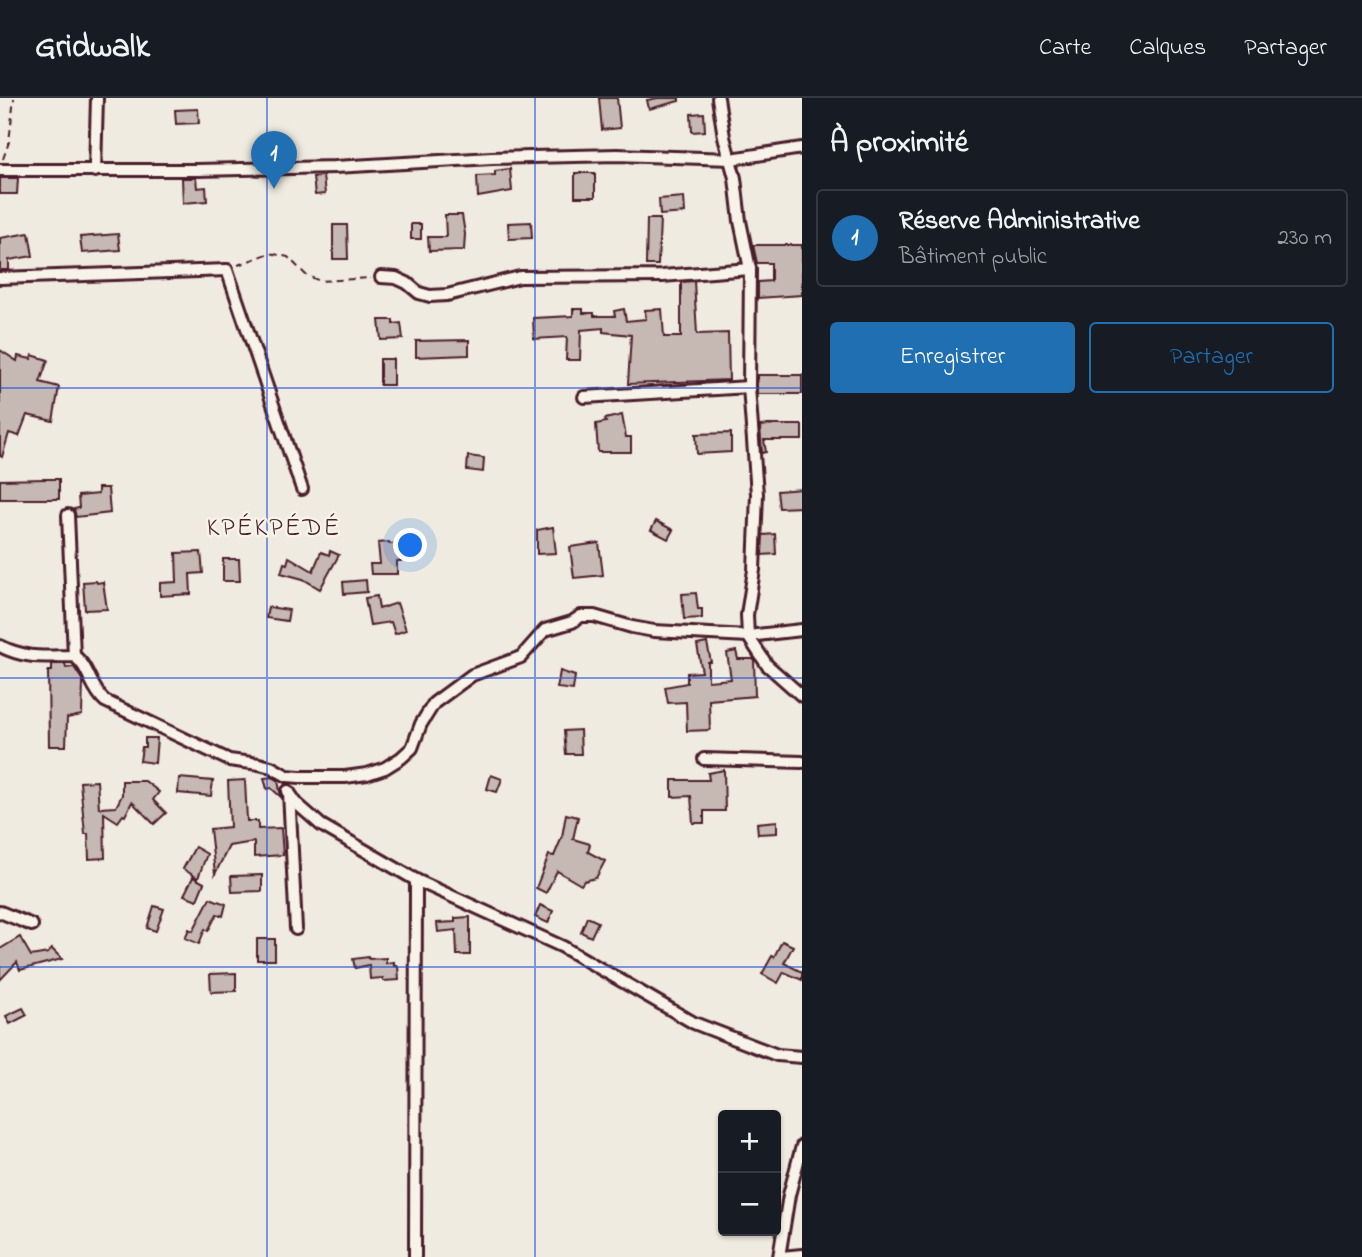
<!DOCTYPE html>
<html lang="fr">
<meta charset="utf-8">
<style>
body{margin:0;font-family:"Indie Flower",sans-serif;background:#20242c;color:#f1f3f6}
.controls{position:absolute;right:21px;bottom:21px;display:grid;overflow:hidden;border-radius:7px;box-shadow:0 2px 5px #0004}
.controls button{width:63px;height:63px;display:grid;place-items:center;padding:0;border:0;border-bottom:2px solid #363941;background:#171b24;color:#f1f3f6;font:35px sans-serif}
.you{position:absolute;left:411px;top:448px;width:24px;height:24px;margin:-18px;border:5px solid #fff;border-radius:50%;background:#1a73e8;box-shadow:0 0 0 10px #1a73e833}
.badge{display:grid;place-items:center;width:46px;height:46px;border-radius:50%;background:#1f6fb2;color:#fff;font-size:23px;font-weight:700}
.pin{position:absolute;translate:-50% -58px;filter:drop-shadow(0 2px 4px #0008)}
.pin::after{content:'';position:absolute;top:37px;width:24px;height:21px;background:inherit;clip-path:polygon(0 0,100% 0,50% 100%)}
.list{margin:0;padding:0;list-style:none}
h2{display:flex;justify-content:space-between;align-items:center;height:91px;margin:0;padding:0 28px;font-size:30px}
h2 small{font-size:23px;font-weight:400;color:#9ea1a6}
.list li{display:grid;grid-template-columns:46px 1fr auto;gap:21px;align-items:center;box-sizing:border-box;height:98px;margin:0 14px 14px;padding:0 14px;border:2px solid #363941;border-radius:7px}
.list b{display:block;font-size:26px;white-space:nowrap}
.list p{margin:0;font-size:23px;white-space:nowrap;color:#9ea1a6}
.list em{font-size:23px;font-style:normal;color:#9ea1a6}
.actions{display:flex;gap:14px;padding:21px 28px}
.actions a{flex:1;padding:16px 0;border:2px solid #1f6fb2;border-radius:7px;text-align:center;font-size:24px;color:#1f6fb2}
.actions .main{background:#1f6fb2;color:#fff}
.map{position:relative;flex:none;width:802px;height:1159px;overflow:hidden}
header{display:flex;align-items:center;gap:42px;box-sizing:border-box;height:98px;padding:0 35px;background:#171b24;border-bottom:2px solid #363941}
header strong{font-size:33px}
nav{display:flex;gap:38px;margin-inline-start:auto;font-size:24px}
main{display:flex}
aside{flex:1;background:#171b24}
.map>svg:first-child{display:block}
.building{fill:#c6b8b3;stroke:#4a1f2b;stroke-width:2}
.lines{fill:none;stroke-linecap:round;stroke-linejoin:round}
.minor-casing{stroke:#4a1f2b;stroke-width:16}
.path{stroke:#4a1f2b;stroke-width:2;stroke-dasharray:7 5;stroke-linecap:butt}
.minor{stroke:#f7f3e8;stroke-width:10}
.grid{fill:none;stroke:#1d4ed8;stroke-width:2;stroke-opacity:0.55}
.labels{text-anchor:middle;stroke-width:5;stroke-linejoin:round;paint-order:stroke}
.quarter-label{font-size:26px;letter-spacing:2px;fill:#4a1f2b;stroke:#f7f3e8}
</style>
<header>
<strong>Gridwalk</strong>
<nav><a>Carte</a><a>Calques</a><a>Partager</a></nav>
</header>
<main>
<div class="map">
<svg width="802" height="1159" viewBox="0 0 802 1159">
<rect width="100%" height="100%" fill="#f0ebe0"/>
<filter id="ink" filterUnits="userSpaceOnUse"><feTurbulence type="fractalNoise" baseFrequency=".0143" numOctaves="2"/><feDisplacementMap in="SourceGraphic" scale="14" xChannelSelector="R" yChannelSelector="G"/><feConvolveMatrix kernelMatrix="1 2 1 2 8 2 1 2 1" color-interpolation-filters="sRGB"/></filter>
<g filter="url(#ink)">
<g class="building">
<path d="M599 0H617L620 30 602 32Z"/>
<path d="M658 0H679V3L649 11 647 2Z"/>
<path d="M198 11 199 25 176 26 175 12Z"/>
<path d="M704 15 705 33 692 34 691 16Z"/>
<path d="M510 71 512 93 478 99 477 78 495 77V73Z"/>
<rect x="575" y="75" width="20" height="24"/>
<path d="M323 78 325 96 315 97 313 79Z"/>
<path d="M0 80H18L17 96H0Z"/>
<path d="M182 80H196L197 90 206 89 207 103 183 105Z"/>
<path d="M684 99 685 115 660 117 659 101Z"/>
<path d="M445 117H462L465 136 464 152 429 153 428 139H446Z"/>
<path d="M647 121H660L658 167H646Z"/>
<path d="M531 124 532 140 509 141 508 125Z"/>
<rect x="411" y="126" width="10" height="15"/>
<path d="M333 127H347L348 161H333Z"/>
<path d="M29 135 33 158 9 162V172H0V140Z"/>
<path d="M118 136 120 152 82 155 80 139Z"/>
<path d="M753 147H802V197L758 200V184L771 183V165H757Z"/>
<path d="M694 183 697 236 728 235 729 282 628 286 631 237 603 234V230L581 232 580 262H566L567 239 534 241 533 220 573 218V211H583V215H594V218H615L614 213 624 211 626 223 646 221 645 212 662 211 664 239H681V184Z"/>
<path d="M379 222H393V226L401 225 403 241 381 242Z"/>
<path d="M469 242V257L416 259V243Z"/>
<path d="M0 252 17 263 18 258 31 261 32 257 48 262 40 284 59 289 53 323 27 317 19 338 9 335 2 359 0 358Z"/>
<rect x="380" y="261" width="13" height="26"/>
<rect x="757" y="277" width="45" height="19"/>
<path d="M622 317 626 339H631V354H598L596 326 606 324 605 321Z"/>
<path d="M768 327H802V342H764L766 354 762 355 760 328Z"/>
<path d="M731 335V354L697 356 696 336Z"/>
<path d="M468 358 484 360 483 374 467 372Z"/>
<path d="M45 381H59V401H0V382Z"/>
<path d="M98 390H108L110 415 76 419 74 411 79 410 78 398 98 396Z"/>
<path d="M802 391V409L779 410 777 393Z"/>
<path d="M656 423 673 432 668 441 651 432Z"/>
<path d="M553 429 556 455 537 456V432Z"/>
<path d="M775 436 776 456 762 457 763 437Z"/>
<path d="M389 444 390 446 399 445 401 463H397V476H371L370 466H380L378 445Z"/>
<path d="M599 445 603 477 574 480 570 449Z"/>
<path d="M330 453 339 457 320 491 303 481 281 475 284 465 287 466 289 459 313 473 321 454 329 457Z"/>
<path d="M201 454 203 475 190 476 191 496 160 498V485L177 484 176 455Z"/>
<path d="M223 461H239L240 483H223Z"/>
<path d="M366 482 367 494 344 496 343 484Z"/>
<path d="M96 483 97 485 103 484 107 511 85 512 83 484Z"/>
<path d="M696 495 698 511H702V520L684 521 682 496Z"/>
<path d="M377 498 379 511 397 505 406 532 395 536 391 524 370 527 365 500Z"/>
<path d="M268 509 289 512 287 523 266 520Z"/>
<path d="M707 545 711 564H708V583L731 581 727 555 736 553 738 561H754L755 598 709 602 710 632 687 633 686 604 668 605 665 589 687 585V575L702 574 697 547Z"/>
<path d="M52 566H65L66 570 74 569 83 583 82 617 67 620 66 648H49L48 573H52Z"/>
<path d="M560 573 575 578 573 592 557 590Z"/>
<path d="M580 632 581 656H566L564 633Z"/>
<path d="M145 640H157L155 665 140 663 142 649H145Z"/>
<path d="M724 672 725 713H704V725H693L691 698 672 699V682H709L708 675Z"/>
<path d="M491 677 502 681 497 694 487 691Z"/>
<path d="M272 679 278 682 281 699 271 690 267 691 264 680Z"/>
<path d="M179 680 213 683 211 698 178 695Z"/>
<path d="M245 682 247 723H258V731L281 730 283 757 254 759V744L229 748 215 776 210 731 230 729 228 683Z"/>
<path d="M97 683 99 710 116 709 122 697V683H145L159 694 153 702 166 715 154 726 132 704 125 718 123 717 118 724 104 715 105 760 89 761 88 736H85L80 684Z"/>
<path d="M566 716 578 719 573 741 590 746 588 754 605 763 596 780 584 783 581 787 557 773 546 795 536 790 549 757 554 758 562 739Z"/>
<path d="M777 723V735L758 736 757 725Z"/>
<path d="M195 749 207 756 198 780 183 771Z"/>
<path d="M262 777V793L232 794 231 778Z"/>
<path d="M193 779 204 785 197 802 184 797Z"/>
<path d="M210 800 226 806 223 818 217 816 208 833 205 831 199 846 185 840 189 831 193 833Z"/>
<path d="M540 807 553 813 548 825 535 819Z"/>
<path d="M154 808 164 811 156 833 147 830Z"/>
<path d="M470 819V857H457L456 832 438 834 437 825 455 824V820Z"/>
<path d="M587 819 598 824 591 839 581 834Z"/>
<path d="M20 839 31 858 48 855 52 851 62 861 20 872 17 864 0 882V851Z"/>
<rect x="257" y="841" width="18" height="21"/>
<path d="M782 843 793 848 784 865 802 874V882L784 874 778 885 762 876 772 858 774 859Z"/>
<path d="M368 859 369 861 386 860V865L394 864V868H398L399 882 383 883V880L370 881 369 867 355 870 353 861Z"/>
<path d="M236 875V893L211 894 210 876Z"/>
<path d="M23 910 27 917 10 926 6 918Z"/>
</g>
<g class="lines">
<defs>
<g id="minor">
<path d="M718 0 724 39 735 80 740 123 750 171 749 289 757 396 754 472 747 517 748 538 767 567 802 598"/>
<path d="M0 72H197L335 69 492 60 617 57 731 61 802 50"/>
<path d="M95 73 97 0"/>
<path d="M381 179 396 180 407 185 419 195 430 198 447 197 520 179 662 178 750 171"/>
<path d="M0 180 227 172 302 391"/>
<path d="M584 299 749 289"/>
<path d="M68 417 74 558"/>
<path d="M0 548C28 562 45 558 74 558 89 568 90 590 105 603L229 662 259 666 271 669 287 678 300 679H345L367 676 385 670 401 660 412 650 421 626 434 605 472 577 521 559 545 532 572 524 581 518H594L632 529 654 533 748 538 802 532"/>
<path d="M704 661 802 664"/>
<path d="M288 693 297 706 321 727 416 782 563 849 694 925 777 957 802 959"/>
<path d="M289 694 296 831"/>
<path d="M0 814 32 827"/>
<path d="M415 1159 416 782"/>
<path d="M779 1159 789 1097 802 1048"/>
<path d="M782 1159 802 1157"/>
</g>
</defs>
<use href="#minor" class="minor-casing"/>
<g class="path">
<path d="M3 61 9 44 14 0"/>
<path d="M238 167 270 155 288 159 306 177 320 183 371 180"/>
</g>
<use href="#minor" class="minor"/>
</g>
</g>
<path class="grid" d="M267 0V1159M535 0V1159M0 290H802M0 580H802M0 869H802"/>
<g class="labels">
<g class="quarter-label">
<text x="274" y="437">KPÉKPÉDÉ</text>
</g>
</g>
</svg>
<div class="controls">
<button>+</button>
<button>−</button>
</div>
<div class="you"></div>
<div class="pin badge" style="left:274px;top:91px">1</div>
</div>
<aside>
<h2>À proximité<small></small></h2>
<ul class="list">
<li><span class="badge">1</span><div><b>Réserve Administrative</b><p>Bâtiment public</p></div><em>230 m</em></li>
</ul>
<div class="actions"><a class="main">Enregistrer</a><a>Partager</a></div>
</aside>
</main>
